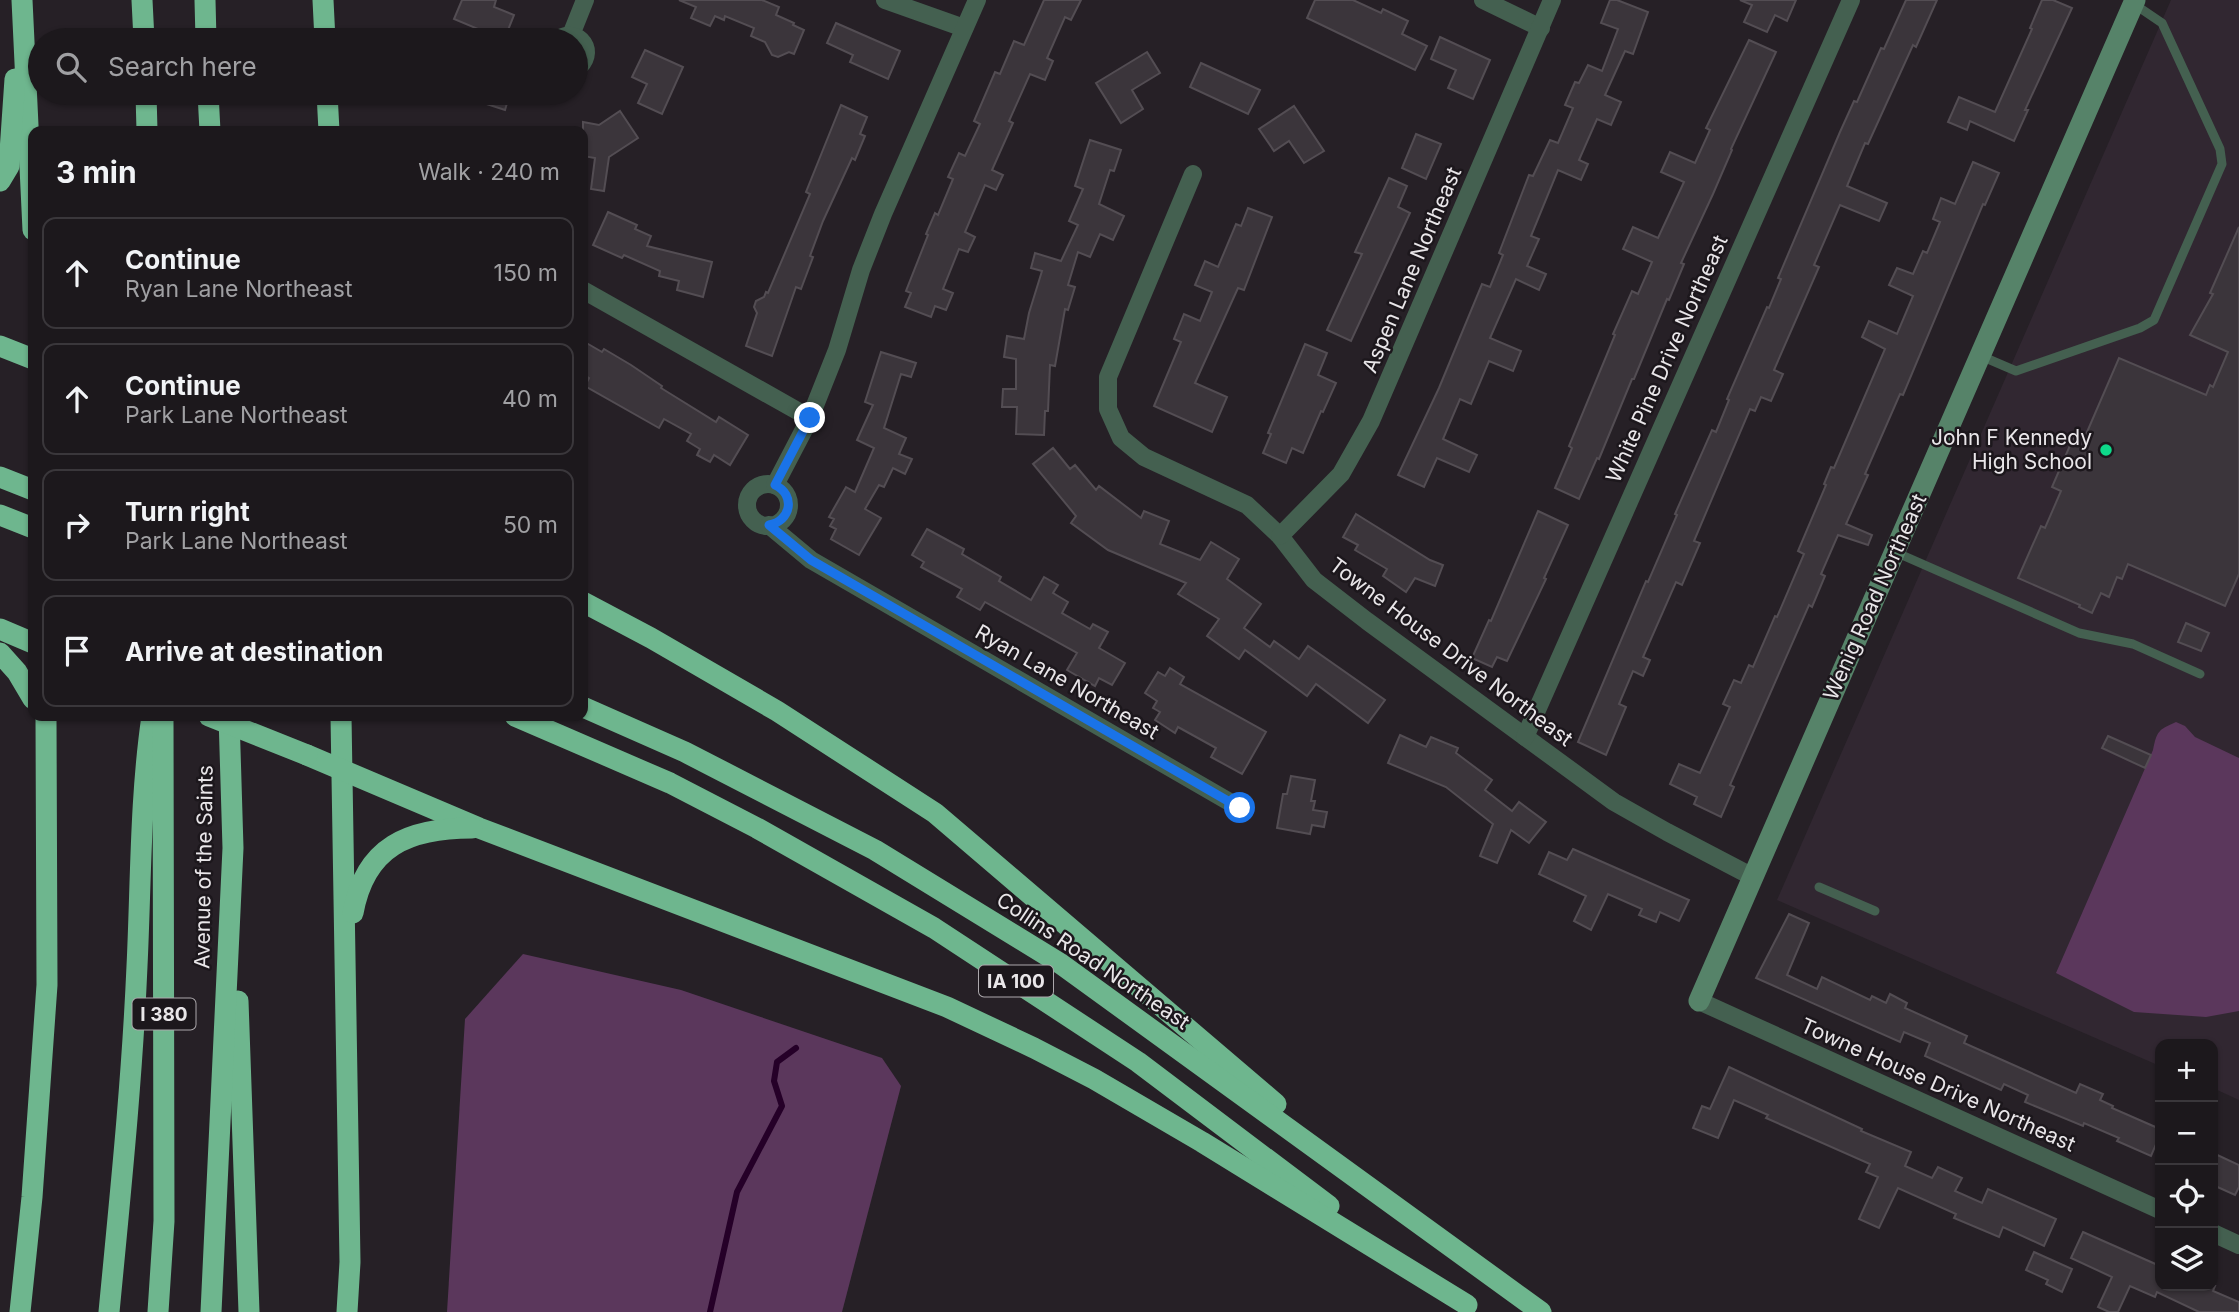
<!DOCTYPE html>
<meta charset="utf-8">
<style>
body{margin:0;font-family:Inter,sans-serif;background:#292529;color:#f1f3f6}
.controls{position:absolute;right:21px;bottom:21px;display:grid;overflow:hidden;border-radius:14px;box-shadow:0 2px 5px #0004}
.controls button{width:63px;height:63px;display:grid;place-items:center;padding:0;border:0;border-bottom:2px solid #3a373b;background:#1c181c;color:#f1f3f6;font:35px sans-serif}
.stop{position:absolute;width:21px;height:21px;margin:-16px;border:5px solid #1a73e8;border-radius:50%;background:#fff}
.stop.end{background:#1a73e8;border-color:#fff;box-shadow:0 2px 7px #0008}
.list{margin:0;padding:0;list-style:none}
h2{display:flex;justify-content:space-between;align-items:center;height:91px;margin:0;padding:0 28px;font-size:30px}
h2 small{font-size:23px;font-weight:400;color:#a0a0a3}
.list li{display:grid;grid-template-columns:46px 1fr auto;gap:21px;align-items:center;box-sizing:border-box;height:112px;margin:0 14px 14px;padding:0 14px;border:2px solid #3a373b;border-radius:14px}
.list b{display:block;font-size:26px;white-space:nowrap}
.list p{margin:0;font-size:23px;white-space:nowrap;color:#a0a0a3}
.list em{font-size:23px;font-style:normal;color:#a0a0a3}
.icon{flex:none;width:38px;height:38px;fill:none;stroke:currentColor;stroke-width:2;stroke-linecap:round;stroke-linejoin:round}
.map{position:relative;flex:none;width:2239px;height:1312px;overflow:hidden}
.search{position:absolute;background:#1c181c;box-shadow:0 2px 5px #0004;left:28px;top:28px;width:560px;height:77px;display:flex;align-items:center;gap:18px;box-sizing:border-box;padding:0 24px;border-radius:38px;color:#a0a0a3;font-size:26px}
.panel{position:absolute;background:#1c181c;box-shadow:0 2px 5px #0004;left:28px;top:126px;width:560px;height:595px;border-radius:14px}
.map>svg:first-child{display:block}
.built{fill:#312731}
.green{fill:#5b375c}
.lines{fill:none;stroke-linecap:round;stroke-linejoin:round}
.stream{stroke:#250028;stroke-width:6}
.building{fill:#3b353b;stroke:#534d53;stroke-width:2}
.lane{stroke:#446050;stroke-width:9}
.street{stroke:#446050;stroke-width:18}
.secondary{stroke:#568369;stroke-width:21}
.highway{stroke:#6eb68e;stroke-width:21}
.highway-bridge{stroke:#6eb68e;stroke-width:21}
.route{stroke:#1a73e8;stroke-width:9}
.poi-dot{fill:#0ed98a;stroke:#1c171c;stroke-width:2.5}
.labels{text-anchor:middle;stroke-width:5;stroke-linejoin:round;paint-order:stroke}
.shield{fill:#1c171c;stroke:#aca8ac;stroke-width:2}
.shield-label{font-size:19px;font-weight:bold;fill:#e9e6e9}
.street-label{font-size:21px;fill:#e9e6e9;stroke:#1c171c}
.poi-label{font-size:21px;fill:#e9e6e9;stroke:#1c171c;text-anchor:end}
</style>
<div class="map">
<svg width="2239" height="1312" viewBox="0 0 2239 1312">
<rect width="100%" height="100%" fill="#262026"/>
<path class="built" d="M2171 0H2239V1100L2213 1088V1044H2160V1066L1777 900Z"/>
<g class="green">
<path d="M2176 722 2185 726 2195 737 2239 758V1011L2206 1017 2134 1012 2056 973 2153 750C2157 731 2158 730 2176 722Z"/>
<path d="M523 954 681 990 882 1058 901 1086 842 1312H447L465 1019Z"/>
</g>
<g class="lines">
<path class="stream" d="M710 1312 737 1192 782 1106 774 1081 777 1062 796 1048"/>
</g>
<g class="building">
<path d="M462 0H496L494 7 514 15 504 40 454 19Z"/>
<path d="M679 0H762L779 7 776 15 794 23 793 25 804 30 794 54 789 52 778 57 772 55 765 42 751 36 754 28 725 16 724 20 715 16 710 26 691 18 696 7Z"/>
<path d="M1044 0H1081L1071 20 1065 17 1047 58 1053 61 1045 80 1030 74 1009 121 1013 123 992 170 1003 175 996 190 985 185 965 232 975 237 968 252 959 249 943 289 953 293 946 310 935 306 931 317 905 307 911 293 906 291 928 235 926 234 935 213 938 215 953 179 948 177 959 153 965 156 980 124 974 121 995 72 1000 74 1014 41 1024 45Z"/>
<path d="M1315 0H1353L1381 13 1383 9 1408 21 1402 34 1427 46 1415 70 1307 18Z"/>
<path d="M1610 0H1617L1648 12 1633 54 1625 51 1605 95 1621 102 1611 125 1597 119 1579 160 1588 164 1581 180 1558 170 1531 236 1539 239 1527 266 1546 274 1539 290 1516 279 1490 338 1521 351 1513 371 1489 361 1471 404 1460 399 1443 439 1477 455 1469 472 1437 458 1424 487 1398 475 1439 388 1482 284 1490 287 1503 255 1499 253 1529 175 1533 176 1550 140 1558 143 1573 108 1565 105 1575 82 1579 83 1588 65 1602 71 1618 29 1601 23Z"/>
<path d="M1740 0H1796L1787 21 1775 15 1767 32 1744 22 1752 5Z"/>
<path d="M1906 0H1937L1916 47 1913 45 1868 144 1865 143 1847 186 1887 203 1879 221 1840 205 1814 265 1819 267 1774 370 1783 374 1771 401 1761 397 1755 411 1750 409 1694 541 1700 543 1682 585 1676 582 1643 657 1650 660 1643 676 1633 671 1619 704 1626 707 1606 755 1578 742 1646 581 1648 582 1677 515 1675 514 1712 430 1716 432 1729 400 1727 399 1767 307 1769 308 1781 279 1778 278 1840 132 1854 101 1857 102 1881 48 1884 49Z"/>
<path d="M2042 0H2053L2072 8 2025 110H2028L2014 141 1970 121 1967 130 1948 122 1959 97 1995 112 2032 29 2030 28Z"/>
<path d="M836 23 900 51 888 79 850 62 853 55 827 43Z"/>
<path d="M1440 37 1490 60 1473 99 1448 88 1456 70 1431 59Z"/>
<path d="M1749 40 1776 52 1731 149 1732 150 1713 194 1681 263 1684 264 1669 300 1667 299 1634 379H1632L1599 459 1597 458 1579 499 1555 488 1572 448 1569 446 1615 335 1613 334 1632 291 1638 294 1652 262 1623 249 1633 227 1658 238 1684 182 1661 172 1670 152 1695 163 1710 130 1706 128Z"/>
<path d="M645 50 683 67 662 114 638 103 647 84 632 77Z"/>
<path d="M1147 52 1160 73 1132 90 1143 109 1121 123 1096 83Z"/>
<path d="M1201 63 1260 90 1248 114 1190 87Z"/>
<path d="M463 93H510L505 110 462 96Z"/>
<path d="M841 105 867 117 860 134 865 136 855 160 852 158 823 221 810 256 813 257 801 289 796 287 772 356 746 346 757 313 754 307 756 301 764 297 766 292 768 293 810 194 806 192Z"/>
<path d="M1294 106 1324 151 1304 163 1289 141 1274 151 1259 129Z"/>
<path d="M620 111 638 138 609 157 604 191 591 189 595 158 583 156V122L599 125Z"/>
<path d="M1416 134 1441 144 1426 179 1402 168Z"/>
<path d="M1090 140 1121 150 1114 171 1110 170 1099 204 1124 216 1113 240 1100 234 1090 257 1078 252 1068 285 1075 287 1068 310 1065 309 1055 366 1050 365 1048 411H1045L1044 435 1016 434 1017 407H1002L1003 389H1016V359L1004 357 1007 336 1024 339 1029 313 1042 271 1031 268 1035 253 1061 261 1078 225 1069 221 1083 189 1075 186Z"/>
<path d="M1973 162 1999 173 1985 205 1983 204 1903 395 1900 394 1865 474 1868 475 1846 524 1872 535 1868 545 1838 535 1821 574 1825 576 1812 607 1809 605 1730 785 1734 787 1721 817 1694 804 1697 797 1670 784 1679 764 1700 773 1730 707 1723 704 1734 680 1741 683 1749 665 1753 667 1775 616 1777 617 1804 554 1798 551 1826 485 1824 484 1831 467 1834 468 1885 349 1862 337 1869 321 1897 334 1913 296 1889 285 1897 268 1913 274 1923 251 1927 253 1940 222 1933 219 1941 198 1955 204Z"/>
<path d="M1389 178 1407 186 1398 207 1410 213 1351 341 1327 330 1362 254 1355 252Z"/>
<path d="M1248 208 1272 217 1244 290 1238 288 1195 383 1227 397 1212 432 1154 406 1181 342 1174 339 1184 314 1200 321 1212 292 1195 285 1205 261 1218 267 1236 224 1241 226Z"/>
<path d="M608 212 637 225 635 229 651 236 647 246 712 262 703 297 677 290 679 281 659 276 660 271 624 255 622 258 593 245Z"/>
<path d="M2239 227V574L2225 606 2128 564 2122 579 2117 577 2109 597 2101 593 2092 613 2079 607 2080 605 2018 578 2041 526 2045 528 2061 491 2052 487 2075 434 2084 439 2119 358 2206 395 2210 385 2213 387 2228 352 2190 335 2213 294 2210 293Z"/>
<path d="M583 341 602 352 604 349 631 365 662 386 661 388 716 422 719 417 748 435 730 465 714 455 710 462 697 455 700 449 687 441 691 434 664 419 659 428 585 386 589 378 583 374Z"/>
<path d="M1305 344 1327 353 1318 375 1336 383 1323 412 1321 411 1303 453 1292 448 1286 463 1263 453 1271 434 1268 433Z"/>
<path d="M881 352 916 363 911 377 901 374 884 428 906 438 899 454 912 459 905 474 893 468 884 487 879 485 865 509 881 518 859 555 831 539 836 529 830 526 834 519 829 517 846 487 855 492 874 448 857 440 873 405 865 402Z"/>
<path d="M1053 448 1070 469 1075 465 1096 490 1099 486 1141 518 1144 511 1169 521 1160 544 1200 560 1211 542 1239 559 1227 579 1261 604 1244 628 1270 647 1274 641 1299 659 1308 646 1385 700 1368 723 1316 684 1307 696 1245 650 1239 659 1207 636 1219 619 1178 594 1186 583 1108 550 1071 523 1076 516 1033 464Z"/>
<path d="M1538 511 1568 525 1544 578 1546 579 1507 661 1497 657 1492 667 1472 658 1489 620 1491 621Z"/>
<path d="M1356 514 1430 560 1443 565 1435 586 1415 578 1406 592 1383 576 1387 569 1355 550 1358 545 1343 537Z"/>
<path d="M927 529 964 549 962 554 1001 577 999 581 1031 600 1044 577 1058 585 1053 593 1068 602 1062 613 1090 629 1093 624 1108 632 1099 648 1125 663 1112 685 1099 678 1095 686 1067 670 1077 653 985 602 980 610 957 597 962 589 921 567 924 562 912 555Z"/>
<path d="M2186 623 2209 633 2201 651 2178 642Z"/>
<path d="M1170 668 1184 677 1180 684 1266 732 1242 774 1211 757 1216 748 1178 727 1175 733 1155 720 1160 712 1153 708 1157 701 1145 693 1158 672 1165 676Z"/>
<path d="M1400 735 1426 747 1431 737 1458 748 1456 753 1492 780 1485 790 1512 811 1519 802 1546 822 1529 843 1511 830 1497 863 1480 856 1493 824 1446 787 1388 763Z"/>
<path d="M2108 736 2151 755 2145 768 2102 748Z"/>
<path d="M1291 776 1315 780 1311 801H1315L1313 810 1327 812 1324 827 1312 825 1310 834 1277 828 1283 794H1287Z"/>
<path d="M1573 849 1689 900 1679 921 1660 912 1656 922 1639 915 1642 909 1608 894 1591 930 1574 921 1586 896 1539 874 1549 852 1567 860Z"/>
<path d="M1789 914 1809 923 1787 975 1817 989 1822 977 1870 1000 1872 996 1886 1003 1890 994 1907 1003 1905 1008 1967 1036 1964 1043 2009 1063 2076 1093 2080 1084 2103 1094 2100 1100 2113 1106 2112 1108 2160 1129V1135L2151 1156 2117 1141 2119 1138 2084 1123 2083 1126 2025 1102 2028 1095 2004 1084 2001 1090 1925 1056 1930 1043 1904 1032 1900 1042 1756 978Z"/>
<path d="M1729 1067 1862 1129 1861 1131 1911 1152 1905 1166 1932 1178 1938 1167 1962 1178 1955 1191 1982 1203 1988 1189 2056 1219 2044 1246 2003 1227 1999 1237 1954 1218 1956 1214 1898 1188 1879 1228 1859 1219 1878 1177 1866 1172 1870 1164 1766 1118 1768 1115 1734 1100 1718 1138 1693 1128 1702 1106 1710 1109Z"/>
<path d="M2213 1153 2239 1165V1187L2235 1195 2213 1185Z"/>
<path d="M2083 1232 2160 1266V1286H2215L2213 1291 2239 1302V1312H2199L2157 1292 2155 1297 2130 1286 2118 1312H2109L2098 1307 2112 1277 2071 1258Z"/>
<path d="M2034 1252 2072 1269 2062 1292 2046 1284 2048 1280 2026 1270Z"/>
</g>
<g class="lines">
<g class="lane">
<path d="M1981 356 2016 371 2140 328 2154 320 2222 164 2220 149 2162 23 2134 4"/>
<path d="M1895 552 2079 633 2133 644 2200 674"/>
<path d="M1819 887 1875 911"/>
</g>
<g class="street">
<path d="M885 0 964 28"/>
<path d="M1483 0 1541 28"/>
<path d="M571 35 585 0"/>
<path d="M556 40C580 25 598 54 576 69"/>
<path d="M1193 174 1108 377V409L1121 438 1144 457 1247 505 1280 536 1314 580 1367 621 1614 802 1667 832 1753 877"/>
<path d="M583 290 810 418"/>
<circle cx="768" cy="505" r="21"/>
<path d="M775 485 810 418 837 350 861 270 883 214 977 0"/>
<path d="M769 525 811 560 1240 808"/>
<path d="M1280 536 1341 474 1371 421 1552 0"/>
<path d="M1525 737 1851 0"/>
<path d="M1699 1001 2160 1210"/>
<path d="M2213 1233 2239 1245"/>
</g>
<path class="secondary" d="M1699 1001 2135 0"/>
<g class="highway">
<path d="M22 0 33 230"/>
<path d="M142 0 144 40"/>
<path d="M205 0 206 40"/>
<path d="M323 0 325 40"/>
<path d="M146 93 147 131"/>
<path d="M208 93 210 131"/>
<path d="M327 93 329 131"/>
<path d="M0 181 9 166 15 79"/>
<path d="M0 346 33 359"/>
<path d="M0 477 33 490"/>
<path d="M0 515 33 528"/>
<path d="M583 602 651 638 777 711 935 813 1276 1104"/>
<path d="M0 629 33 643"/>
<path d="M0 653 17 672 33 699"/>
<path d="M583 707 685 752 875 850 1061 964 1541 1312"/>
<path d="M341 716 350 1262 347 1312"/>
<path d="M515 716 670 783 757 828 934 928 1138 1062 1329 1206"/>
<path d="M307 755 479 828 947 1007 1034 1048 1094 1079 1202 1142 1467 1305"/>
<path d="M353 913C365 846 409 828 472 828"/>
<path d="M238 1001 249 1312"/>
<path d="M20 1312 32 1197 47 985 46 716"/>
<path d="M109 1312C120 1197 132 1082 137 966 141 883 140 798 152 716"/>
<path d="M158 1312 164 1221 163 716"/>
<path d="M211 1312 233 848 229 716"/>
</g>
<path class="highway-bridge" d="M209 716 307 755"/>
</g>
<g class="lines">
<path class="route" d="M810 418 775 485C796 495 791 521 769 525L811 560 1240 808"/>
</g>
<circle class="poi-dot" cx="2106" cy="450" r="7"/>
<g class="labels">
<g class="shield">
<rect x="979" y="965.5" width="74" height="31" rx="5"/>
<rect x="132.5" y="998.5" width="63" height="31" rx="5"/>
</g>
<g class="shield-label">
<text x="1016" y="988">IA 100</text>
<text x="164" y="1021">I 380</text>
</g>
<g class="street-label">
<text transform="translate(1412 270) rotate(-67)" y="7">Aspen Lane Northeast</text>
<text transform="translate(1667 359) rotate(-66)" y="7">White Pine Drive Northeast</text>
<text transform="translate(1875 597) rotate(-66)" y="7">Wenig Road Northeast</text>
<text transform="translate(1451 652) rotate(37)" y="7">Towne House Drive Northeast</text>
<text transform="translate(1067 682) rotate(30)" y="7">Ryan Lane Northeast</text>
<text transform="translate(204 867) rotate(-89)" y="7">Avenue of the Saints</text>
<text transform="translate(1093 961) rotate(34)" y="7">Collins Road Northeast</text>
<text transform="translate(1938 1085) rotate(24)" y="7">Towne House Drive Northeast</text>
</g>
<g class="poi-label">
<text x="2092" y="445">John F Kennedy<tspan x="2092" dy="24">High School</tspan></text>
</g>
</g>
</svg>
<div class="controls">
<button>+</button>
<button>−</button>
<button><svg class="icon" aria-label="locate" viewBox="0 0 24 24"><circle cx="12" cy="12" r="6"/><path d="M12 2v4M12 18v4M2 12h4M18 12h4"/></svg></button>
<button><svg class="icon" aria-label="layers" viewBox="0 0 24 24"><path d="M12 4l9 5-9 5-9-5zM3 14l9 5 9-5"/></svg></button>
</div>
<div class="stop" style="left:1240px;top:808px"></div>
<div class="stop end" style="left:810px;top:418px"></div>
<div class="search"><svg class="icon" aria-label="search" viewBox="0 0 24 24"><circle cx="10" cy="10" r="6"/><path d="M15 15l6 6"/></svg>Search here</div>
<section class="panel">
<h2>3 min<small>Walk · 240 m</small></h2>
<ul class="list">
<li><svg class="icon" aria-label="ahead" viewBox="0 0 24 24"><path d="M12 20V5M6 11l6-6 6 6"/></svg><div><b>Continue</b><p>Ryan Lane Northeast</p></div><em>150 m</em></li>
<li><svg class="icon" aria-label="ahead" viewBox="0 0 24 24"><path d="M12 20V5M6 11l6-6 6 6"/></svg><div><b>Continue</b><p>Park Lane Northeast</p></div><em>40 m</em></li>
<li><svg class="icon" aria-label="right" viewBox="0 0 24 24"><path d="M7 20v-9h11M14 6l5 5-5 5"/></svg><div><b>Turn right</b><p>Park Lane Northeast</p></div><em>50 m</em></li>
<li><svg class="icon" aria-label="arrive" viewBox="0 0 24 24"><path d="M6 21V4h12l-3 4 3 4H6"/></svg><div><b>Arrive at destination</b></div></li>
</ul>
</section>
</div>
